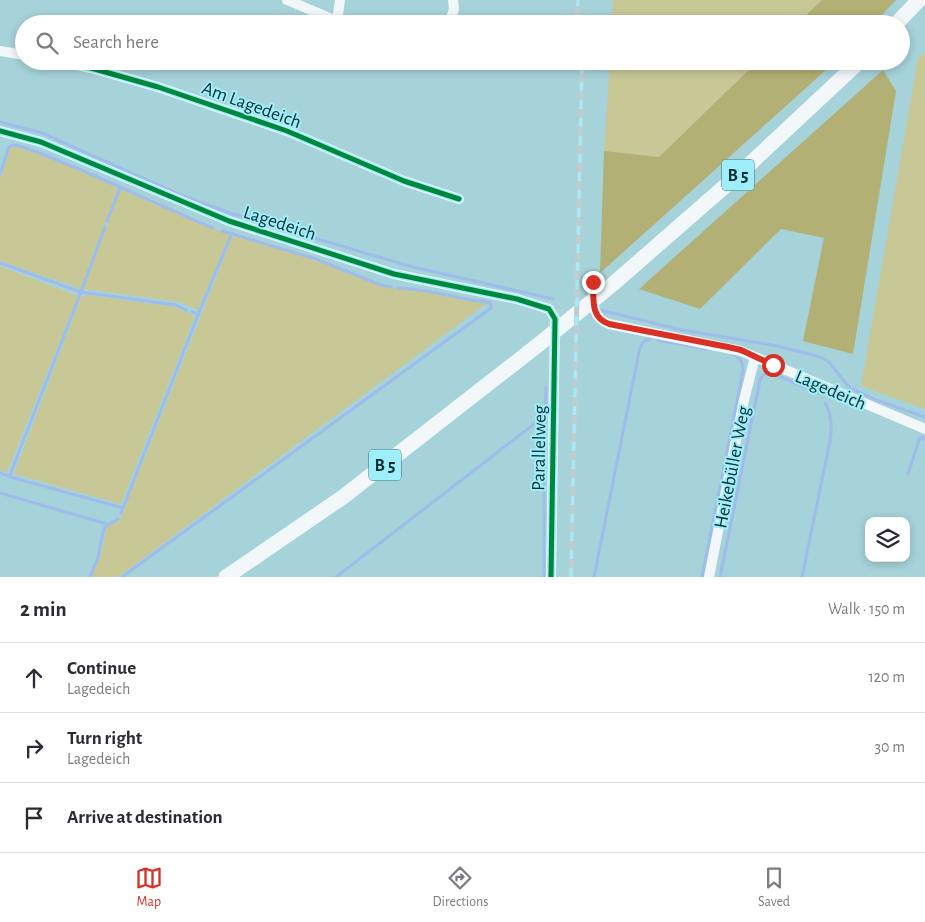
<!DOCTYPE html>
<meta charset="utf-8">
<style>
body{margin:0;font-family:"Alegreya Sans",sans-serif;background:#f7f7f7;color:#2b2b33}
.controls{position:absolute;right:15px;bottom:15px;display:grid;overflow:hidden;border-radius:10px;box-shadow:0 2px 8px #0003}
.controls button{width:45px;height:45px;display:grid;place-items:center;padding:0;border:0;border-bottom:1px solid #e1e1e2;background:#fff;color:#2b2b33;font:25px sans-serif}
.stop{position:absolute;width:15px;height:15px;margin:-11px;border:4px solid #d93025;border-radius:50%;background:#fff}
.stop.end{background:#d93025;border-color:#fff;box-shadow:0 1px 5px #0008}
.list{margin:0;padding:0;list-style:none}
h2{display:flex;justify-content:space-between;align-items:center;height:65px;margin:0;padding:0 20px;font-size:21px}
h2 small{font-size:16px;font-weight:400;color:#7c7c81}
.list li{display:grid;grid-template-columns:32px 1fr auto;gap:15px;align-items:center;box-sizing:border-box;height:70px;padding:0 20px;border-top:1px solid #e1e1e2}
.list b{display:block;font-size:19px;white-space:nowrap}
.list p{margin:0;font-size:16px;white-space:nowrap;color:#7c7c81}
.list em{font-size:16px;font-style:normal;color:#7c7c81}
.icon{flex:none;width:28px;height:28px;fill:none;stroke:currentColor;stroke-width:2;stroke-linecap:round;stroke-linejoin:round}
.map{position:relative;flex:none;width:925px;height:577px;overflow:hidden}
.search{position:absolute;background:#fff;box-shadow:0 2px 8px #0003;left:15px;right:15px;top:15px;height:55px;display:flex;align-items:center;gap:12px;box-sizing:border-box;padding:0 18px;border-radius:28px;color:#7c7c81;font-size:19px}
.sheet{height:275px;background:#fff}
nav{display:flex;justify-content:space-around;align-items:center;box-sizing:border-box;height:70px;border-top:1px solid #e1e1e2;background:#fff;font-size:14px;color:#7c7c81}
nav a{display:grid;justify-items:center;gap:2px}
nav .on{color:#d93025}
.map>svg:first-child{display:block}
.green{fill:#c8c796}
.forest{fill:#b2b074}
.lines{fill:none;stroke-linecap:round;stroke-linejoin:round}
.stream{stroke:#9ebcec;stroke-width:3}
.minor{stroke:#f2f8f9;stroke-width:10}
.highway{stroke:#f2f8f9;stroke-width:15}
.rail-casing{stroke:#c0cdd0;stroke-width:5}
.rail{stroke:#9eeffb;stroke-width:3;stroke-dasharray:9;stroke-linecap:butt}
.cycleway-casing{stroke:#9eeffb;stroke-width:8}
.cycleway{stroke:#00873e;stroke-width:5}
.route{stroke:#d93025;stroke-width:6}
.labels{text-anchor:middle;stroke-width:4;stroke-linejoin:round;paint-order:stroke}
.shield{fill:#9eeffb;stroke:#386970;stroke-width:1}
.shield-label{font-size:18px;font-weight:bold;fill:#0d3035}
.street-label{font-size:19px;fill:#0d3035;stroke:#9eeffb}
</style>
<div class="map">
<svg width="925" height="577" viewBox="0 0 925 577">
<rect width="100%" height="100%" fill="#a6d2d9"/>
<g class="green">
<path d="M613 0H822L797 24H612Z"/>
<path d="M925 52V409L861 386 918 58Z"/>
<path d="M610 61H758L659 157 604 151Z"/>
<path d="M14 146 59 161 118 188 80 290 76 287 0 261V180L10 149Z"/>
<path d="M120 189 222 232 230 234 198 310 180 302 84 289Z"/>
<path d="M233 235 308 258 381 286 397 289 437 293 487 303 118 577H92L101 555 107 527 120 520Z"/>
<path d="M0 266 78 296 7 472 0 470Z"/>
<path d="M87 295 175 307 195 316 121 504 14 474 81 297Z"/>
</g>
<g class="forest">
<path d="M822 0H896L873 24H797Z"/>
<path d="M758 61H836L600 273 604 151 659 157Z"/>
<path d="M883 70 896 91 853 354 803 341 824 238 781 229 700 309 639 289Z"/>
</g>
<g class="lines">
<g class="stream">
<path d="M0 122 42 133 188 198 230 213 409 266 553 299"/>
<path d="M0 174 9 147 13 145 20 146C86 169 148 201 213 228"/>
<path d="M107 221 120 188"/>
<path d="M222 231 316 259 381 285 391 287"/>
<path d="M0 263 81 292 176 305 186 310"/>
<path d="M600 310 682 330 777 346 817 356 828 361 849 387 876 400 925 417"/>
<path d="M192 312 198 315"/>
<path d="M658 340 706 349"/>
<path d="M544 466 546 388"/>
<path d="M0 473 14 478 123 508"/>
<path d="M908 474 919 440 922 437 925 439"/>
<path d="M10 475 81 292 105 227"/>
<path d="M0 493 107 524"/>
<path d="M121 513 198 315 232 233"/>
<path d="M90 577 98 557 104 528C108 523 113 523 118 519"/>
<path d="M122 577 491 308 490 303C484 301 477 301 471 300 445 295 425 289 398 288"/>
<path d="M336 577 534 424 544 419"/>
<path d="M544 577V472"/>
<path d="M594 577 640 347 645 340 650 339"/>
<path d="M702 577 743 371C743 360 739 357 730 353"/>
<path d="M720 577 760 380C763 374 765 372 772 373L820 394"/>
<path d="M802 577 830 441C832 427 832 415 825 403"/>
</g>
<g class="minor">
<path d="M287 0 344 24"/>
<path d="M337 21 340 0"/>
<path d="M449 24 454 9 453 0"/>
<path d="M0 51 24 55"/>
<path d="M59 61 91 68 158 87 287 131 404 181 459 199"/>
<path d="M0 131 41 142 229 221 394 274 517 299 549 309 555 319 551 577"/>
<path d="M593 282C594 300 590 317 609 324L741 351 925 429"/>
<path d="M709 577 744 400 755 357"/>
</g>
<g class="highway">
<path d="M896 24 919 0"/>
<path d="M226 577 343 497 538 345 613 284 739 174 860 61"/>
</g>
<defs>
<g id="rail">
<path d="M577 24 578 0"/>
<path d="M571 577 582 61"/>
</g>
</defs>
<use href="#rail" class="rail-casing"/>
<use href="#rail" class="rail"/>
<defs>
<g id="cycleway">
<path d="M59 61 91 68 158 87 287 131 404 181 459 199"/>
<path d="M0 131 41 142 229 221 394 274 517 299 549 309 555 319 551 577"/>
</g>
</defs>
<use href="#cycleway" class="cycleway-casing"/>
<use href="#cycleway" class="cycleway"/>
</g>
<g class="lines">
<path class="route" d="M593 282C594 300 590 317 609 324L728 347 741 350 773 365"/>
</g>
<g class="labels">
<g class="shield">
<rect x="722" y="159.5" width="32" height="31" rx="4"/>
<rect x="369" y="449.5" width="32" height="31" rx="4"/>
</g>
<g class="shield-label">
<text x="738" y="181">B 5</text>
<text x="385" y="471">B 5</text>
</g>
<g class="street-label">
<text transform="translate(252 104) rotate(20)" y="7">Am Lagedeich</text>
<text transform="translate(280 222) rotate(18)" y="7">Lagedeich</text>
<text transform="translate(831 389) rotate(23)" y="7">Lagedeich</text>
<text transform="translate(538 448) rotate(-89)" y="7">Parallelweg</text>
<text transform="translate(731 467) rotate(-79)" y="7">Heikebüller Weg</text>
</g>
</g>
</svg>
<div class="controls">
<button><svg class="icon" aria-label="layers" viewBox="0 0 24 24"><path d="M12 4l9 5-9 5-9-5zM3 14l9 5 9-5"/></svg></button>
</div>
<div class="stop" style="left:773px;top:365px"></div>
<div class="stop end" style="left:593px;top:282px"></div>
<div class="search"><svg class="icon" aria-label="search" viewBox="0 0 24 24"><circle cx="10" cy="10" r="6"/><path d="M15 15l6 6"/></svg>Search here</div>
</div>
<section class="sheet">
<h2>2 min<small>Walk · 150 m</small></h2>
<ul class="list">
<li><svg class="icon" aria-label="ahead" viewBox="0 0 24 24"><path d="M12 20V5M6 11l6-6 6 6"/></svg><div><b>Continue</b><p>Lagedeich</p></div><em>120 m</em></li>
<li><svg class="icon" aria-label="right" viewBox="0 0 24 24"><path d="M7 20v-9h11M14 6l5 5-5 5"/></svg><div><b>Turn right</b><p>Lagedeich</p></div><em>30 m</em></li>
<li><svg class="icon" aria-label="arrive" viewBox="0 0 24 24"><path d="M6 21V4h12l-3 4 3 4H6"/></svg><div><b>Arrive at destination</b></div></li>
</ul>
</section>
<nav>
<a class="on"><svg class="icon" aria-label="map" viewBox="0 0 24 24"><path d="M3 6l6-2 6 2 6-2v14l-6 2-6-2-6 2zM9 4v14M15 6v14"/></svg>Map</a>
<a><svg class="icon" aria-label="directions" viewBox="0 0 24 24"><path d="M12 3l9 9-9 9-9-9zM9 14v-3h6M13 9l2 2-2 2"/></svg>Directions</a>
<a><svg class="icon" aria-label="saved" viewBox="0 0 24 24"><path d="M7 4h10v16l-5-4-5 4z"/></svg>Saved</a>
</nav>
